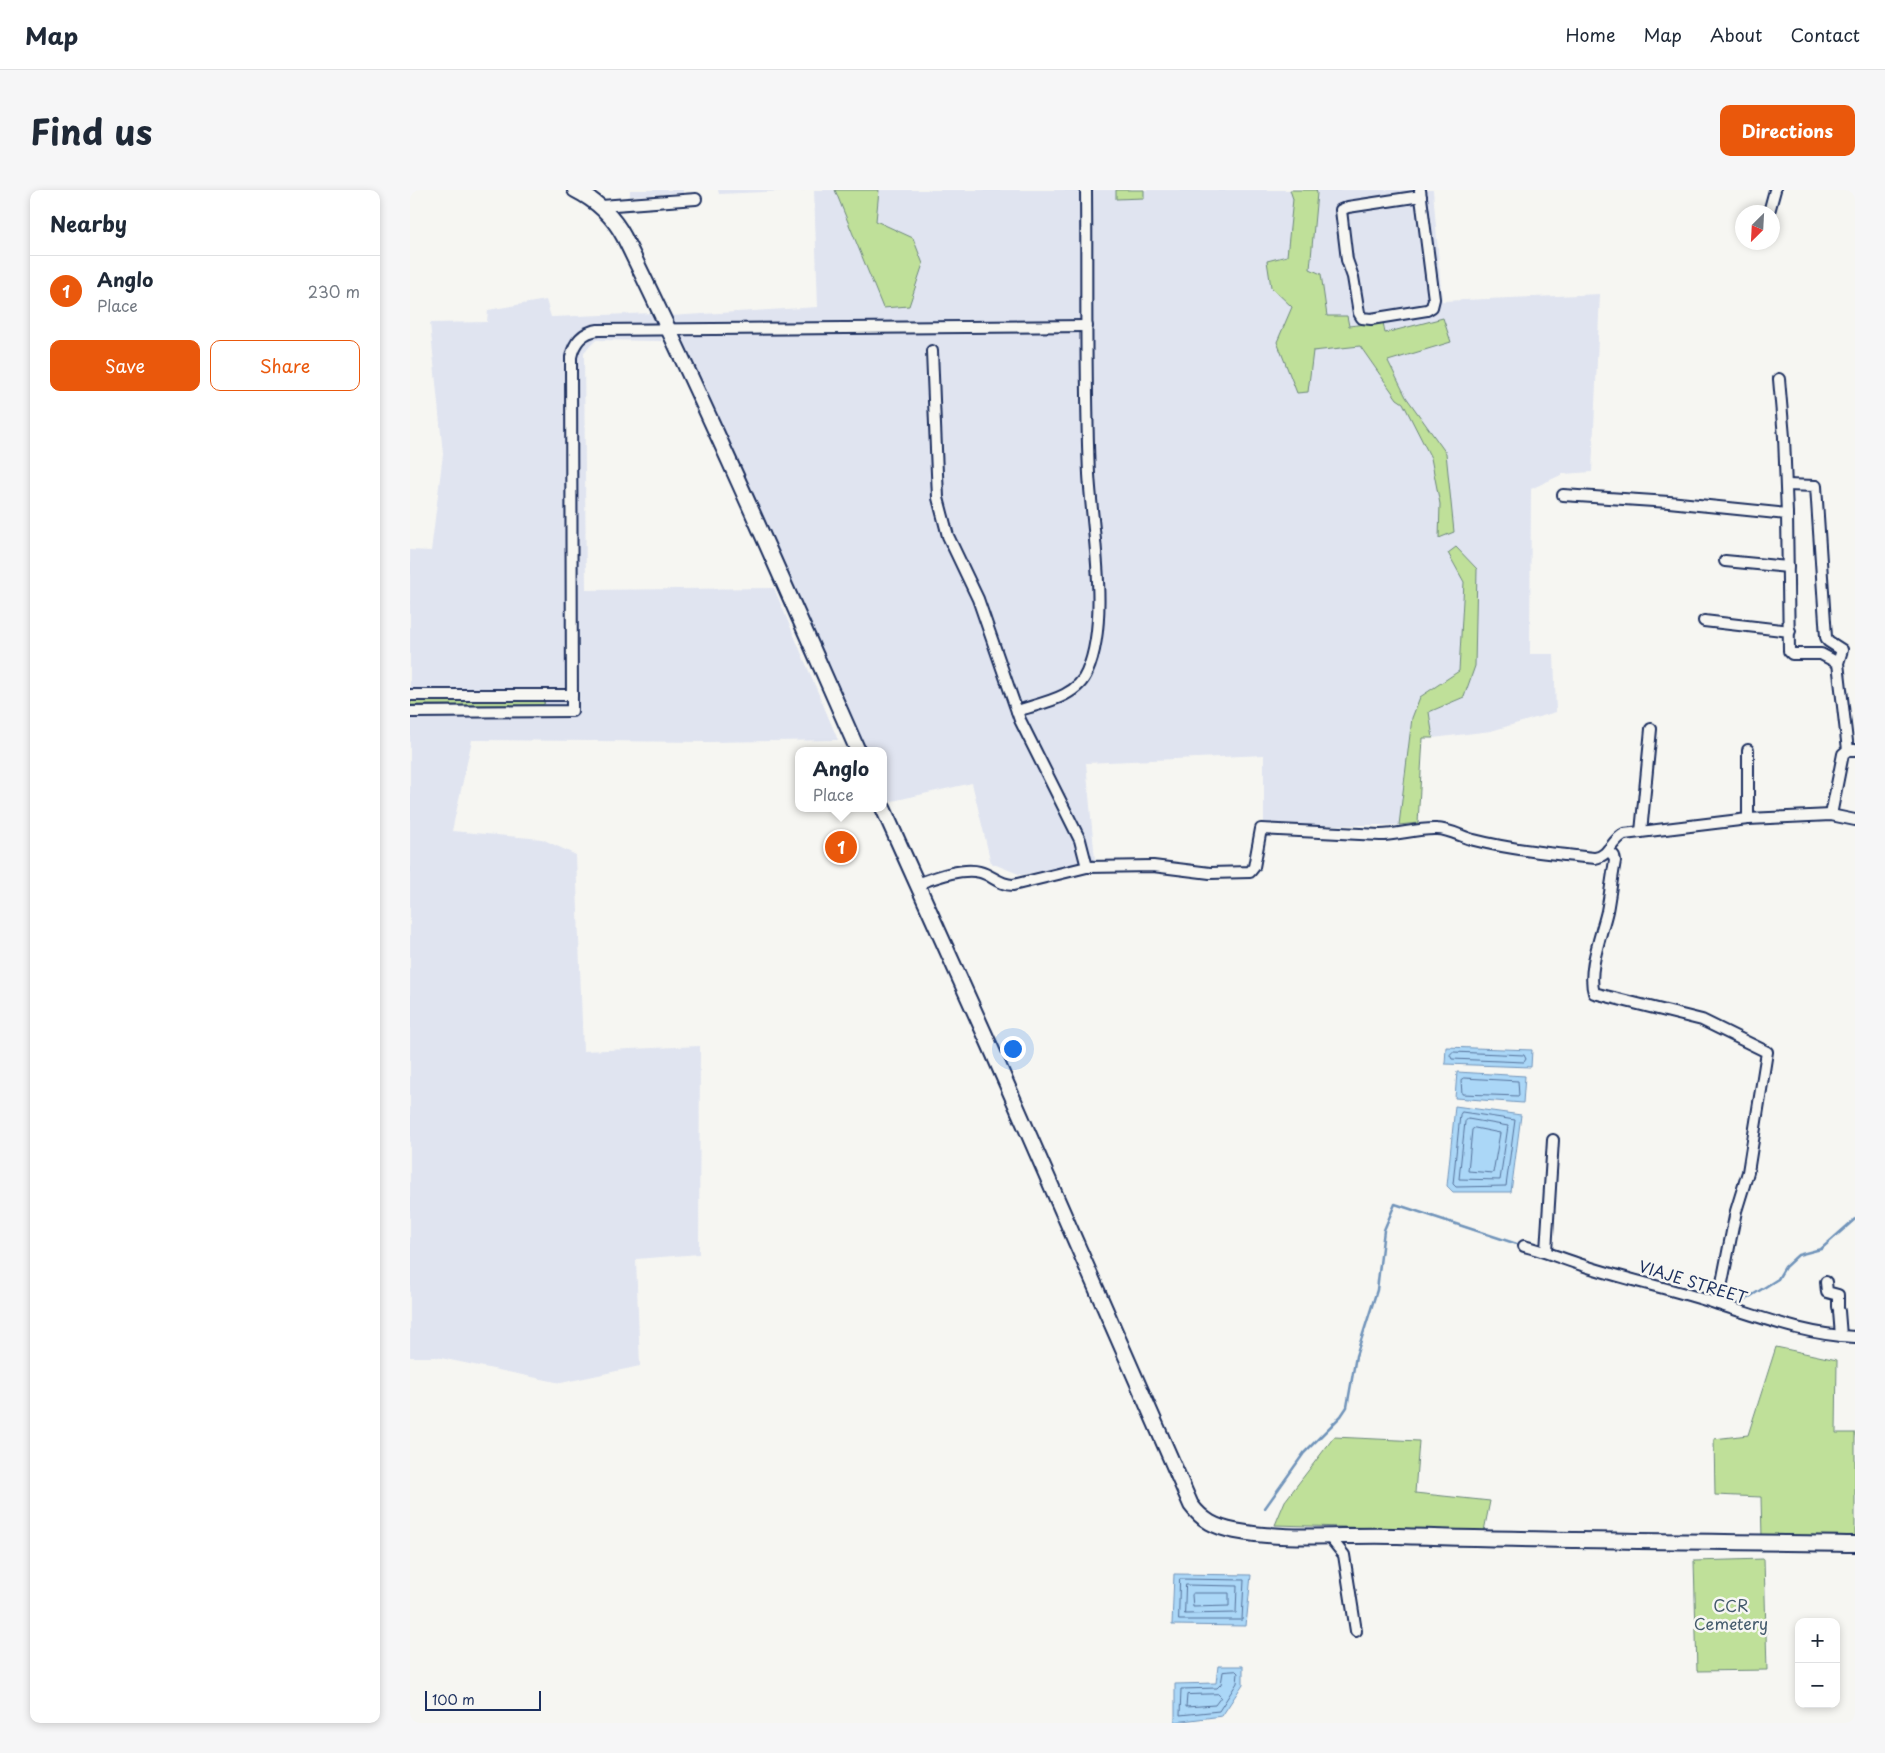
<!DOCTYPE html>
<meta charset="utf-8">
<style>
body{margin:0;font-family:"Playpen Sans",sans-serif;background:#f6f6f7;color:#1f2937}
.controls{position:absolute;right:15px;bottom:15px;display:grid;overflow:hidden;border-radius:10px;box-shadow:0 2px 8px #0003}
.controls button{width:45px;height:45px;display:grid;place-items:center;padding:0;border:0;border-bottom:1px solid #e0e1e3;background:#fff;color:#1f2937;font:25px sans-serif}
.compass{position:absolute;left:1325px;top:15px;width:45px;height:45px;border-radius:50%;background:#fff;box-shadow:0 2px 8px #0003;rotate:204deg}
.scale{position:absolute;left:15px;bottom:12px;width:116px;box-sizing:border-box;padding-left:5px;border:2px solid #1b2f5e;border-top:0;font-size:14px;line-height:18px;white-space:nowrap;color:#1b2f5e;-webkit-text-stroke:4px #f6f6f2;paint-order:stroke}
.you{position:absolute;left:602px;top:858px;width:18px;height:18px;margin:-12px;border:4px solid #fff;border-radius:50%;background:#1a73e8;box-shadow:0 0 0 8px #1a73e833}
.badge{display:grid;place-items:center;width:32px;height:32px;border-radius:50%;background:#ea580c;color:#fff;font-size:16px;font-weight:700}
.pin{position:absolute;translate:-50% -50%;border:2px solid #fff;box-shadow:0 1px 5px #0006}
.popup{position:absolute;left:385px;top:557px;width:92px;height:65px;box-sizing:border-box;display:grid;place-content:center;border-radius:10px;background:#fff;filter:drop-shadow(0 1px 4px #0005);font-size:16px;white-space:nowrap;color:#747a83}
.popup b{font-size:19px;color:#1f2937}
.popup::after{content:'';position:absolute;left:50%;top:100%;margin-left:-10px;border:10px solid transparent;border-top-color:#fff}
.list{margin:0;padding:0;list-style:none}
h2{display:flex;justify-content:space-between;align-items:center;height:65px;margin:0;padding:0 20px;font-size:21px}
h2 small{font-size:16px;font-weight:400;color:#747a83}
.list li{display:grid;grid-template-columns:32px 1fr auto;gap:15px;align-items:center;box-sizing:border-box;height:70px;padding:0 20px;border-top:1px solid #e0e1e3}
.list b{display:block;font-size:19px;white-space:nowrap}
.list p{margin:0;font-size:16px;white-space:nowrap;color:#747a83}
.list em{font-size:16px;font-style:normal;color:#747a83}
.actions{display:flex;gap:10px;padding:15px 20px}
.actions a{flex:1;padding:11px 0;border:1px solid #ea580c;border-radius:10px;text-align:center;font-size:18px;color:#ea580c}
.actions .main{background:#ea580c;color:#fff}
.map{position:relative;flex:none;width:1445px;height:1533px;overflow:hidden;border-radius:10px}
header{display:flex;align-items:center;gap:30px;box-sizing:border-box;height:70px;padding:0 25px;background:#fff;border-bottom:1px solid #e0e1e3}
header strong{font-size:24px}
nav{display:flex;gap:28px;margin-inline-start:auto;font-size:18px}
.intro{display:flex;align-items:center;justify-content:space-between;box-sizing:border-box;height:120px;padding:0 30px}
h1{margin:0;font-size:35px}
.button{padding:12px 22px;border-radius:10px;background:#ea580c;color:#fff;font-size:18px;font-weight:700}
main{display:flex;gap:30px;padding:0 30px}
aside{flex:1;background:#fff;border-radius:10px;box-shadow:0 2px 8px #0003}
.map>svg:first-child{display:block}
.built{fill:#e0e4f0}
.green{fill:#bfe099;stroke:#6d887c}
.water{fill:#abd7f7;stroke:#7194ba}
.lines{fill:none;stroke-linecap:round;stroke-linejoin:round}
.shore{stroke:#55729b;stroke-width:1}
.stream{stroke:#7194ba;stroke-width:2.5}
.street-casing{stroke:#1b2f5e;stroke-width:14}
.secondary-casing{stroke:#1b2f5e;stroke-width:18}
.street{stroke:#f6f6f2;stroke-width:10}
.secondary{stroke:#f6f6f2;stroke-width:14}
.labels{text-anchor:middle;stroke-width:5;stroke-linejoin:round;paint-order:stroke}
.street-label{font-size:16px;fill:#1b2f5e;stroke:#f6f6f2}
.park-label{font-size:16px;fill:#445b6d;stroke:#f6f6f2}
</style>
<header>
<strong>Map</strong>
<nav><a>Home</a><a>Map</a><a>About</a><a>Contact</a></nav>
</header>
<div class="intro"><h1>Find us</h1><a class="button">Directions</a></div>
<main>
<aside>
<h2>Nearby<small></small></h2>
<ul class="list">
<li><span class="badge">1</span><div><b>Anglo</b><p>Place</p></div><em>230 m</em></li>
</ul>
<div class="actions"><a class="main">Save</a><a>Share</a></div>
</aside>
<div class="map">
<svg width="1445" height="1533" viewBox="0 0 1445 1533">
<rect width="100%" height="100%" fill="#f6f6f2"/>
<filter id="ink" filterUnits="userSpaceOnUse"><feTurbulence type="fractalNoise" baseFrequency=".02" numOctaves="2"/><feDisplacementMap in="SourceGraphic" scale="10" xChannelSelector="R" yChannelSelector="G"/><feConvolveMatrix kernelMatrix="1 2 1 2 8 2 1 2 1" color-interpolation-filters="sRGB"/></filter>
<g filter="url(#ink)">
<g class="built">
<path d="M220 0H273V3L220 6Z"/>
<path d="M308 0H397L309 4Z"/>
<path d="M404 0H1023L1032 111 1190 104 1182 282 1153 284 1121 299 1120 464H1144L1146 522 1081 541 1023 548 1019 522 1054 507 1067 379 1038 363 1054 392 1049 481 1010 507 1002 528 989 635H854V565L676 573 685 670 611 685 581 673 562 593 478 612 474 601V561H456L386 403 259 126 408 117Z"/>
<path d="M136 110 141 127 244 123 252 151 186 150 174 162 176 400 364 398 428 550 300 552 62 550 42 641 132 649 166 665 173 861 290 856 289 1064 226 1069 230 1176 151 1193 26 1167H0V360L21 361 33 264 20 133 77 132 78 120Z"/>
</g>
<g class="green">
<path d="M425 0H469L466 31 503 48 513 74 499 116 473 118Z"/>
<path d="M706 0H734V8L706 9Z"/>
<path d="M880 0H906L907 3 900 79 911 84 917 126H937L939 136 973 132 975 143 1033 128 1041 152 978 171 996 207 1036 263 1044 342 1029 348 1030 314 1021 268 993 213 987 209 950 156 903 161 898 202 887 203 867 152 882 117 861 97 857 71 877 66 883 9Z"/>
<path d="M1046 357 1067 379 1065 476 1054 507 1019 522 1023 548H1013L1008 633 989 635 1002 528 1010 507 1049 481 1054 392 1038 363Z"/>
<path d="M0 511H132L135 513 132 515H0Z"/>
<path d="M1366 1157 1427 1170 1426 1243H1445V1350L1352 1348 1351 1307 1305 1305 1304 1249 1338 1245Z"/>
<path d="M924 1247 1009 1251 1005 1303 1080 1311 1074 1341 865 1335 875 1311Z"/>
<path d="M1354 1369 1357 1480 1287 1481 1284 1371Z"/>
</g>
<g class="water">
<path d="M1036 857 1122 860 1121 877 1035 874Z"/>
<path d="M1047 882 1115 886 1113 913 1045 908Z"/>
<path d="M1045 916 1111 925 1101 1002H1043L1037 996Z"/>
<path d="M764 1384 841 1385 836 1436 762 1435Z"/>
<path d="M808 1476H833V1494L812 1526 765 1532V1494L806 1493Z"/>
</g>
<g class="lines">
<g class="shore">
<path d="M1043 862 1114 865 1116 869 1114 872 1042 869 1040 865Z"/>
<path d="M1054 888 1108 891 1109 906 1052 904 1051 890Z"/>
<path d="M1052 922 1105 930 1096 996 1046 997 1043 994 1050 925Z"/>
<path d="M1058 929 1098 936 1090 990 1049 989 1055 932Z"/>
<path d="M1065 938 1090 943 1083 983 1058 981 1062 940Z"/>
<path d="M770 1389 834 1390 832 1430H769Z"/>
<path d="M776 1395 827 1396 826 1423 775 1424Z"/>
<path d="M784 1403H819V1416L783 1417 782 1405Z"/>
<path d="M826 1481 828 1483 827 1493 809 1521 770 1525 771 1499 807 1498 811 1494 813 1482Z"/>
<path d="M808 1504 811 1507 805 1515 776 1517 777 1505Z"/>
</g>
<g class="stream">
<path d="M1325 1116 1368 1089 1375 1077 1388 1065 1411 1059 1445 1029"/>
<path d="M855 1318 894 1263 931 1226 937 1217 946 1166 967 1100 974 1040 985 1014 1107 1054"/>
</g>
<defs>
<g id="street">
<path d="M1010 0 1024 109 1022 117 1017 120 961 129 952 128 949 123 943 87 937 70 931 20 938 17 1011 6"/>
<path d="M191 16 286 9"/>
<path d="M1359 22 1365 0"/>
<path d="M522 161 528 308 538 346 568 409 610 530 670 650 677 677"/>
<path d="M1369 189 1374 247 1377 324"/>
<path d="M1376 295 1406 296 1416 447 1418 451 1432 460 1428 473 1438 560"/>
<path d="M1153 305 1259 312 1377 324 1379 461 1382 464H1411L1428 473"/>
<path d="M1315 371 1378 377"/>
<path d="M1294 431 1380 441"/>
<path d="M0 505H162"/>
<path d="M607 521C630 513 667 508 677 482 700 430 682 340 679 284 675 189 677 94 676 0"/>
<path d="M0 522 162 521 161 167C164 152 173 142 188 140L677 136"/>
<path d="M1421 625 1433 564 1438 560H1445"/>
<path d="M1338 629V560"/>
<path d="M1231 642 1241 539"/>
<path d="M1198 660 1204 666 1205 671C1202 687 1200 705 1197 721 1192 743 1177 781 1184 803L1292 830 1357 862 1338 982 1326 1021 1308 1113"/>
<path d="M507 694C524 688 552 677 570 682 582 685 589 695 603 695L677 677 743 676 800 683 840 682 844 677 851 639 970 645C989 645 1007 638 1027 639 1039 639 1052 647 1064 650 1103 660 1145 664 1185 668 1199 666 1202 650 1214 644L1338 629 1421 625 1445 630"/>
<path d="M1114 1056C1134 1061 1153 1069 1172 1075 1217 1090 1263 1099 1308 1114 1353 1128 1397 1145 1445 1147"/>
<path d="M1136 1061 1143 950"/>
<path d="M1416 1092 1417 1102 1428 1105V1117"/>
<path d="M1429 1121 1431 1146"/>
<path d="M918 1345 934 1365 946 1441"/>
</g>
<g id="secondary">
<path d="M165 0C187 11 203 26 214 47 297 216 372 389 448 561"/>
<path d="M473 618 580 856 781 1315C793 1331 805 1337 825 1341 878 1351 934 1344 988 1346 1140 1351 1293 1351 1445 1354"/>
</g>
</defs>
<use href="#street" class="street-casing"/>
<use href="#secondary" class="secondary-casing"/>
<use href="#street" class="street"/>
<use href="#secondary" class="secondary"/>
</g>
</g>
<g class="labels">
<g class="street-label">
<text transform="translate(1283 1092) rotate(17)" y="6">VIAJE STREET</text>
</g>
<g class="park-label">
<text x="1321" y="1422">CCR<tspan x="1321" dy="18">Cemetery</tspan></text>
</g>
</g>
</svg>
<div class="controls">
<button>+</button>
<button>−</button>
</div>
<svg class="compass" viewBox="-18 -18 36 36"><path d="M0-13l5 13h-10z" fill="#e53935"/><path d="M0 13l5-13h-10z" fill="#747a83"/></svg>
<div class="scale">100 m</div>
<div class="you"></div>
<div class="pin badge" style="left:431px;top:657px">1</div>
<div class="popup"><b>Anglo</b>Place</div>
</div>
</main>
